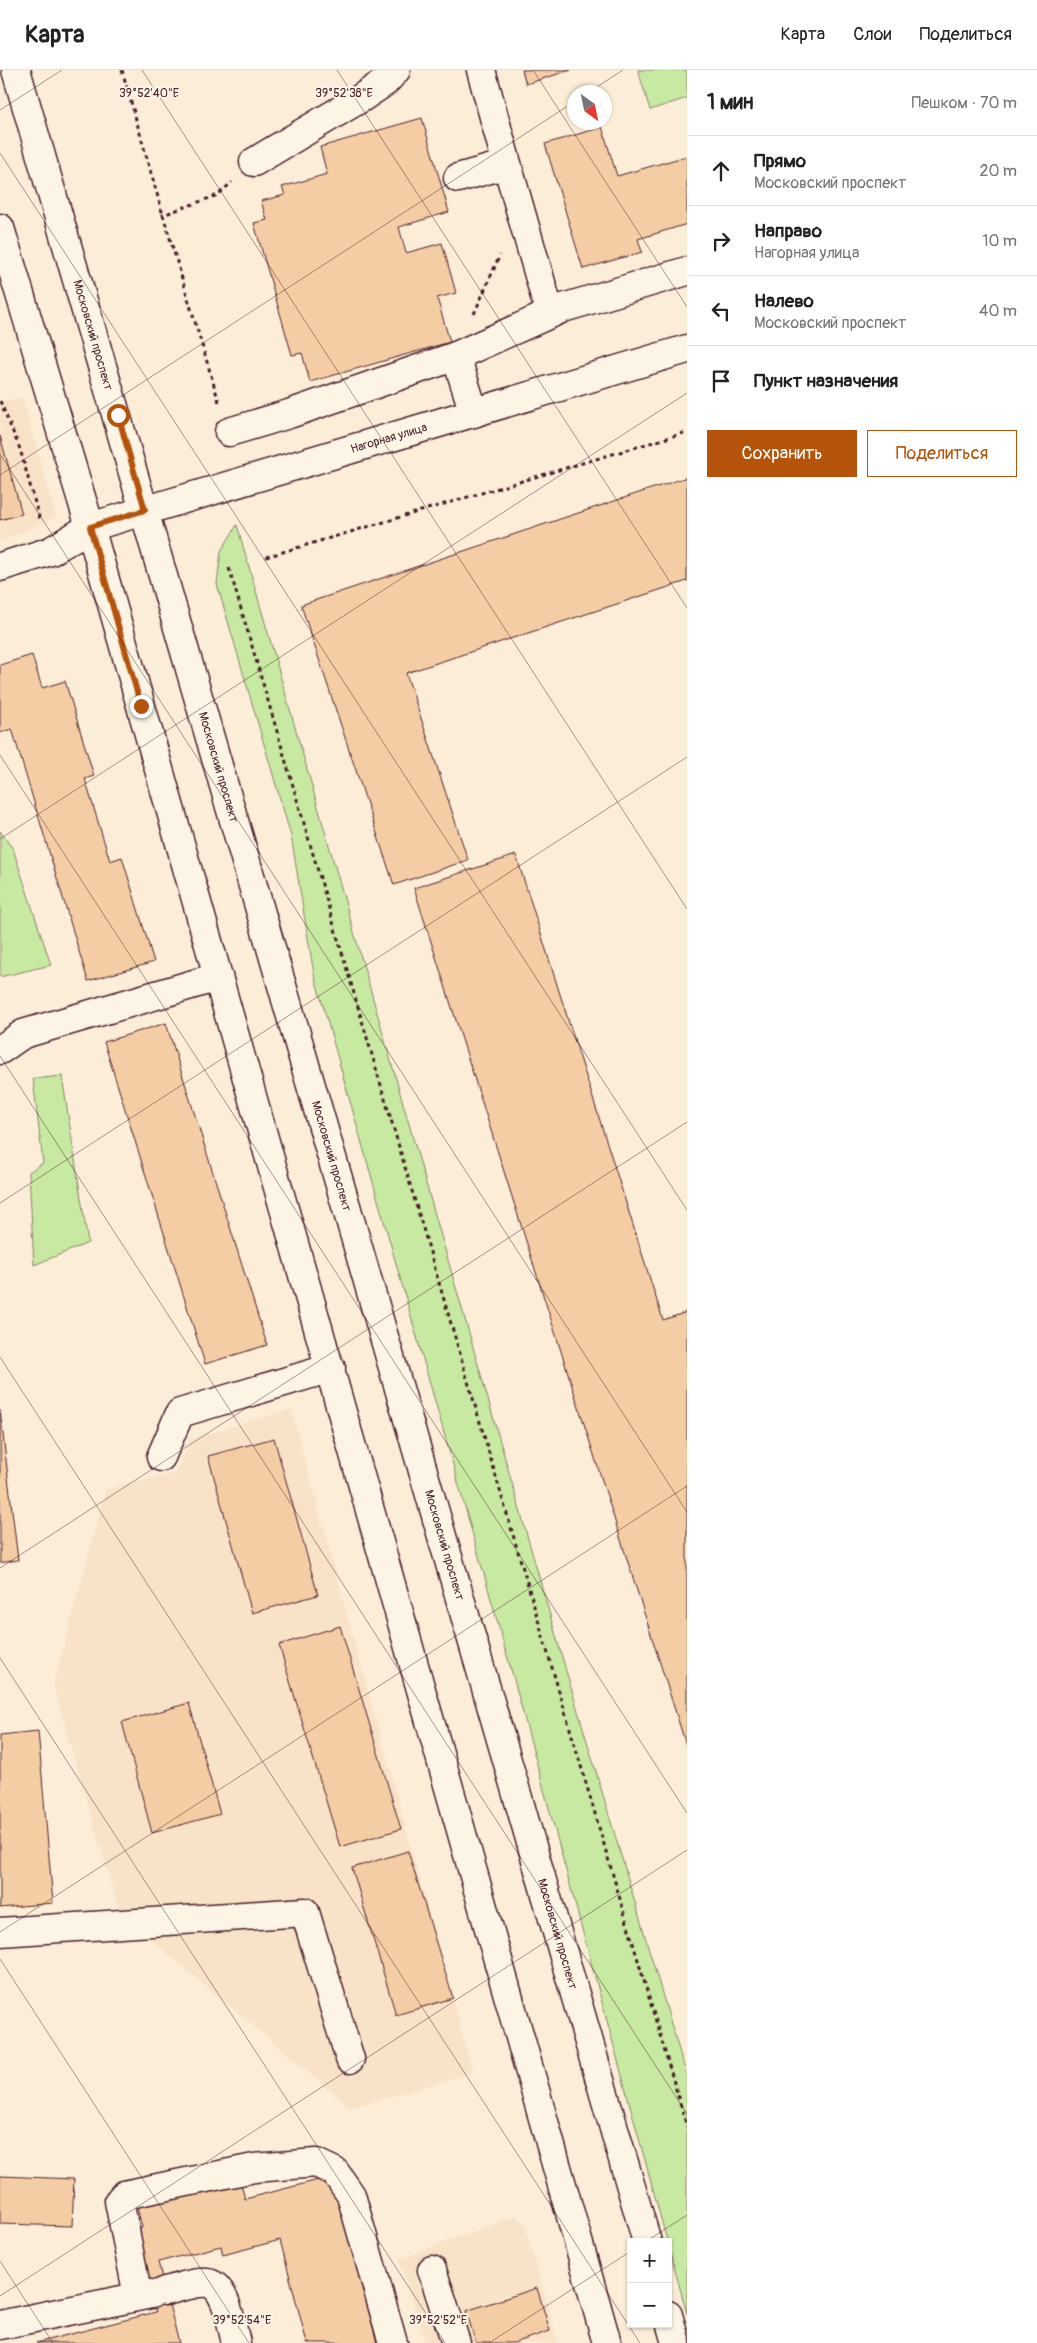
<!DOCTYPE html>
<html lang="ru">
<meta charset="utf-8">
<style>
body{margin:0;font-family:Pangolin,sans-serif;background:#f2f2f2;color:#222}
.controls{position:absolute;right:15px;bottom:15px;display:grid;overflow:hidden;border-radius:0px;box-shadow:0 1px 4px #0004}
.controls button{width:45px;height:45px;display:grid;place-items:center;padding:0;border:0;border-bottom:1px solid #e0e0e0;background:#fff;color:#222;font:25px sans-serif}
.compass{position:absolute;left:567px;top:15px;width:45px;height:45px;border-radius:50%;background:#fff;box-shadow:0 1px 4px #0004;rotate:147deg}
.stop{position:absolute;width:15px;height:15px;margin:-11px;border:4px solid #b45309;border-radius:50%;background:#fff}
.stop.end{background:#b45309;border-color:#fff;box-shadow:0 1px 5px #0008}
.list{margin:0;padding:0;list-style:none}
h2{display:flex;justify-content:space-between;align-items:center;height:65px;margin:0;padding:0 20px;font-size:21px}
h2 small{font-size:16px;font-weight:400;color:#767676}
.list li{display:grid;grid-template-columns:32px 1fr auto;gap:15px;align-items:center;box-sizing:border-box;height:70px;padding:0 20px;border-top:1px solid #e0e0e0}
.list b{display:block;font-size:19px;white-space:nowrap}
.list p{margin:0;font-size:16px;white-space:nowrap;color:#767676}
.list em{font-size:16px;font-style:normal;color:#767676}
.actions{display:flex;gap:10px;padding:15px 20px}
.actions a{flex:1;padding:11px 0;border:1px solid #b45309;border-radius:0px;text-align:center;font-size:18px;color:#b45309}
.actions .main{background:#b45309;color:#fff}
.icon{flex:none;width:28px;height:28px;fill:none;stroke:currentColor;stroke-width:2;stroke-linecap:round;stroke-linejoin:round}
.map{position:relative;flex:none;width:687px;height:2273px;overflow:hidden}
header{display:flex;align-items:center;gap:30px;box-sizing:border-box;height:70px;padding:0 25px;background:#fff;border-bottom:1px solid #e0e0e0}
header strong{font-size:24px}
nav{display:flex;gap:28px;margin-inline-start:auto;font-size:18px}
main{display:flex}
aside{flex:1;background:#fff}
.map>svg:first-child{display:block}
.built{fill:#f9e3c8}
.green{fill:#c7e9a2;stroke:#888466}
.building{fill:#f5cda4;stroke:#4a1f2b}
.lines{fill:none;stroke-linecap:round;stroke-linejoin:round}
.minor-casing{stroke:#4a1f2b;stroke-width:31}
.major-casing{stroke:#4a1f2b;stroke-width:31}
.path{stroke:#4a1f2b;stroke-width:3;stroke-dasharray:4 4;stroke-linecap:butt}
.minor{stroke:#fcf5e5;stroke-width:28}
.major{stroke:#fcf5e5;stroke-width:28}
.route{stroke:#b45309;stroke-width:6}
.ticks{fill:none;stroke:#4a1f2b;stroke-width:1;stroke-opacity:0.45}
.labels{text-anchor:middle;stroke-width:4;stroke-linejoin:round;paint-order:stroke}
.street-label{font-size:12px;fill:#4a1f2b;stroke:#fcf5e5}
.ticks-label{font-size:12px;text-anchor:middle;fill:#4a1f2b;stroke:#fcf5e5;stroke-width:4;stroke-linejoin:round;paint-order:stroke}
</style>
<header>
<strong>Карта</strong>
<nav><a>Карта</a><a>Слои</a><a>Поделиться</a></nav>
</header>
<main>
<div class="map">
<svg width="687" height="2273" viewBox="0 0 687 2273">
<rect width="100%" height="100%" fill="#fbedd8"/>
<filter id="ink" filterUnits="userSpaceOnUse"><feTurbulence type="fractalNoise" baseFrequency=".02" numOctaves="2"/><feDisplacementMap in="SourceGraphic" scale="10" xChannelSelector="R" yChannelSelector="G"/><feConvolveMatrix kernelMatrix="1 2 1 2 8 2 1 2 1" color-interpolation-filters="sRGB"/></filter>
<g filter="url(#ink)">
<g class="built">
<path d="M22 327 56 447 0 472V332Z"/>
<path d="M291 1339 473 2003 351 2038 120 1844 53 1616 106 1419 176 1403 190 1369Z"/>
<path d="M516 2146 524 2153 558 2273H425L399 2189Z"/>
</g>
<g class="green">
<path d="M638 0H687V28L650 40Z"/>
<path d="M237 455 564 1594 687 2007V2244L514 1610 314 904 291 766 217 514 221 481Z"/>
<path d="M0 761 13 779 51 895 0 907Z"/>
<path d="M62 1006 88 1173 34 1195 29 1102 43 1093 33 1009Z"/>
</g>
<g class="building">
<path d="M522 0H571L526 14Z"/>
<path d="M422 48 449 142 399 157 406 183 442 173 456 223 437 228 450 272 310 312 302 283 292 285 254 153 267 150 261 131 285 125 282 117 327 104 320 77Z"/>
<path d="M602 57 617 106 687 86V154L638 169 642 182 583 199 545 74Z"/>
<path d="M0 366 22 444 0 450Z"/>
<path d="M687 407V511L406 603 468 790 394 815 301 535Z"/>
<path d="M32 585 42 618 65 611 94 706 85 709 110 791 122 787 154 892 88 911 12 659 0 663V595Z"/>
<path d="M516 785 663 1250 687 1242V1678L414 818Z"/>
<path d="M166 953 267 1275 205 1294 104 972Z"/>
<path d="M0 1340 18 1490 0 1493Z"/>
<path d="M274 1368 318 1525 252 1543 208 1386Z"/>
<path d="M340 1556 401 1759 340 1777 279 1575Z"/>
<path d="M189 1633 220 1744 152 1763 122 1652Z"/>
<path d="M38 1661 53 1833 0 1838V1665Z"/>
<path d="M408 1781 453 1928 396 1945 352 1798Z"/>
<path d="M0 2106 74 2109 72 2156 0 2154Z"/>
<path d="M334 2106 377 2273H307L280 2170 223 2185 221 2176 158 2192 179 2273H36L156 2242 135 2160 142 2158 137 2137 240 2110 245 2129Z"/>
<path d="M537 2218 550 2261 514 2273H476L466 2241Z"/>
</g>
<g class="lines">
<defs>
<g id="minor">
<path d="M254 92 361 28 385 12 396 0"/>
<path d="M507 94 550 244"/>
<path d="M458 108 507 94 481 0"/>
<path d="M456 286 474 343"/>
<path d="M229 362 289 344 456 286 563 238 687 201"/>
<path d="M0 980 23 964 218 907"/>
<path d="M161 1387 180 1343 331 1298"/>
<path d="M0 1862 305 1842 350 1989"/>
<path d="M432 2200 456 2273"/>
<path d="M165 2221C176 2219 197 2211 207 2213 226 2214 232 2258 236 2273"/>
<path d="M138 2226 119 2131 124 2125 254 2098 316 2093 335 2102 351 2125 393 2273"/>
<path d="M0 2255 151 2224"/>
</g>
<g id="major">
<path id="s1" d="M16 0 647 2172"/>
<path d="M0 158 90 457 607 2273"/>
<path id="s2" d="M0 497 51 481 90 457 687 279"/>
<path d="M668 2245 676 2273"/>
</g>
</defs>
<use href="#minor" class="minor-casing"/>
<use href="#major" class="major-casing"/>
<g class="path">
<path d="M122 0 163 145"/>
<path d="M474 244 500 185"/>
<path d="M0 331 20 379 40 451"/>
<path d="M219 332 163 145 218 125 232 112"/>
<path d="M266 487 687 362"/>
<path d="M229 498 687 2057"/>
</g>
<use href="#minor" class="minor"/>
<use href="#major" class="major"/>
</g>
</g>
<g class="lines" filter="url(#ink)">
<path class="route" d="M118 345 145 440 90 457 141 636"/>
</g>
<path class="ticks" d="M142 0 687 839M337 0 687 538M533 0 687 237M589 22 623 0M0 40 62 0M0 83 687 1140M0 384 687 1442M0 405 574 32M0 685 687 1743M0 769 687 323M0 986 687 2044M0 1133 687 687M0 1287 640 2273M0 1498 687 1052M0 1588 445 2273M0 1862 687 1416M0 1889 249 2273M645 2172 687 2145M0 2191 53 2273M0 2226 687 1780M489 2273 631 2181"/>
<g class="labels">
<g class="street-label">
<text dy="4" stroke="none"><textPath href="#s1" startOffset="276">Московский проспект</textPath></text>
<text dy="4" stroke="none"><textPath href="#s2" startOffset="411">Нагорная улица</textPath></text>
<text dy="4" stroke="none"><textPath href="#s1" startOffset="726">Московский проспект</textPath></text>
<text dy="4" stroke="none"><textPath href="#s1" startOffset="1131">Московский проспект</textPath></text>
<text dy="4" stroke="none"><textPath href="#s1" startOffset="1536">Московский проспект</textPath></text>
<text dy="4" stroke="none"><textPath href="#s1" startOffset="1941">Московский проспект</textPath></text>
</g>
</g>
<g class="ticks-label">
<text x="149" y="27">39°52'40"E</text>
<text x="344" y="27">39°52'38"E</text>
<text x="242" y="2254">39°52'54"E</text>
<text x="438" y="2254">39°52'52"E</text>
</g>
</svg>
<div class="controls">
<button>+</button>
<button>−</button>
</div>
<svg class="compass" viewBox="-18 -18 36 36"><path d="M0-13l5 13h-10z" fill="#e53935"/><path d="M0 13l5-13h-10z" fill="#767676"/></svg>
<div class="stop" style="left:118px;top:345px"></div>
<div class="stop end" style="left:141px;top:636px"></div>
</div>
<aside>
<h2>1 мин<small>Пешком · 70 m</small></h2>
<ul class="list">
<li><svg class="icon" aria-label="ahead" viewBox="0 0 24 24"><path d="M12 20V5M6 11l6-6 6 6"/></svg><div><b>Прямо</b><p>Московский проспект</p></div><em>20 m</em></li>
<li><svg class="icon" aria-label="right" viewBox="0 0 24 24"><path d="M7 20v-9h11M14 6l5 5-5 5"/></svg><div><b>Направо</b><p>Нагорная улица</p></div><em>10 m</em></li>
<li><svg class="icon" aria-label="left" viewBox="0 0 24 24"><path d="M17 20v-9H6M10 6l-5 5 5 5"/></svg><div><b>Налево</b><p>Московский проспект</p></div><em>40 m</em></li>
<li><svg class="icon" aria-label="arrive" viewBox="0 0 24 24"><path d="M6 21V4h12l-3 4 3 4H6"/></svg><div><b>Пункт назначения</b></div></li>
</ul>
<div class="actions"><a class="main">Сохранить</a><a>Поделиться</a></div>
</aside>
</main>
